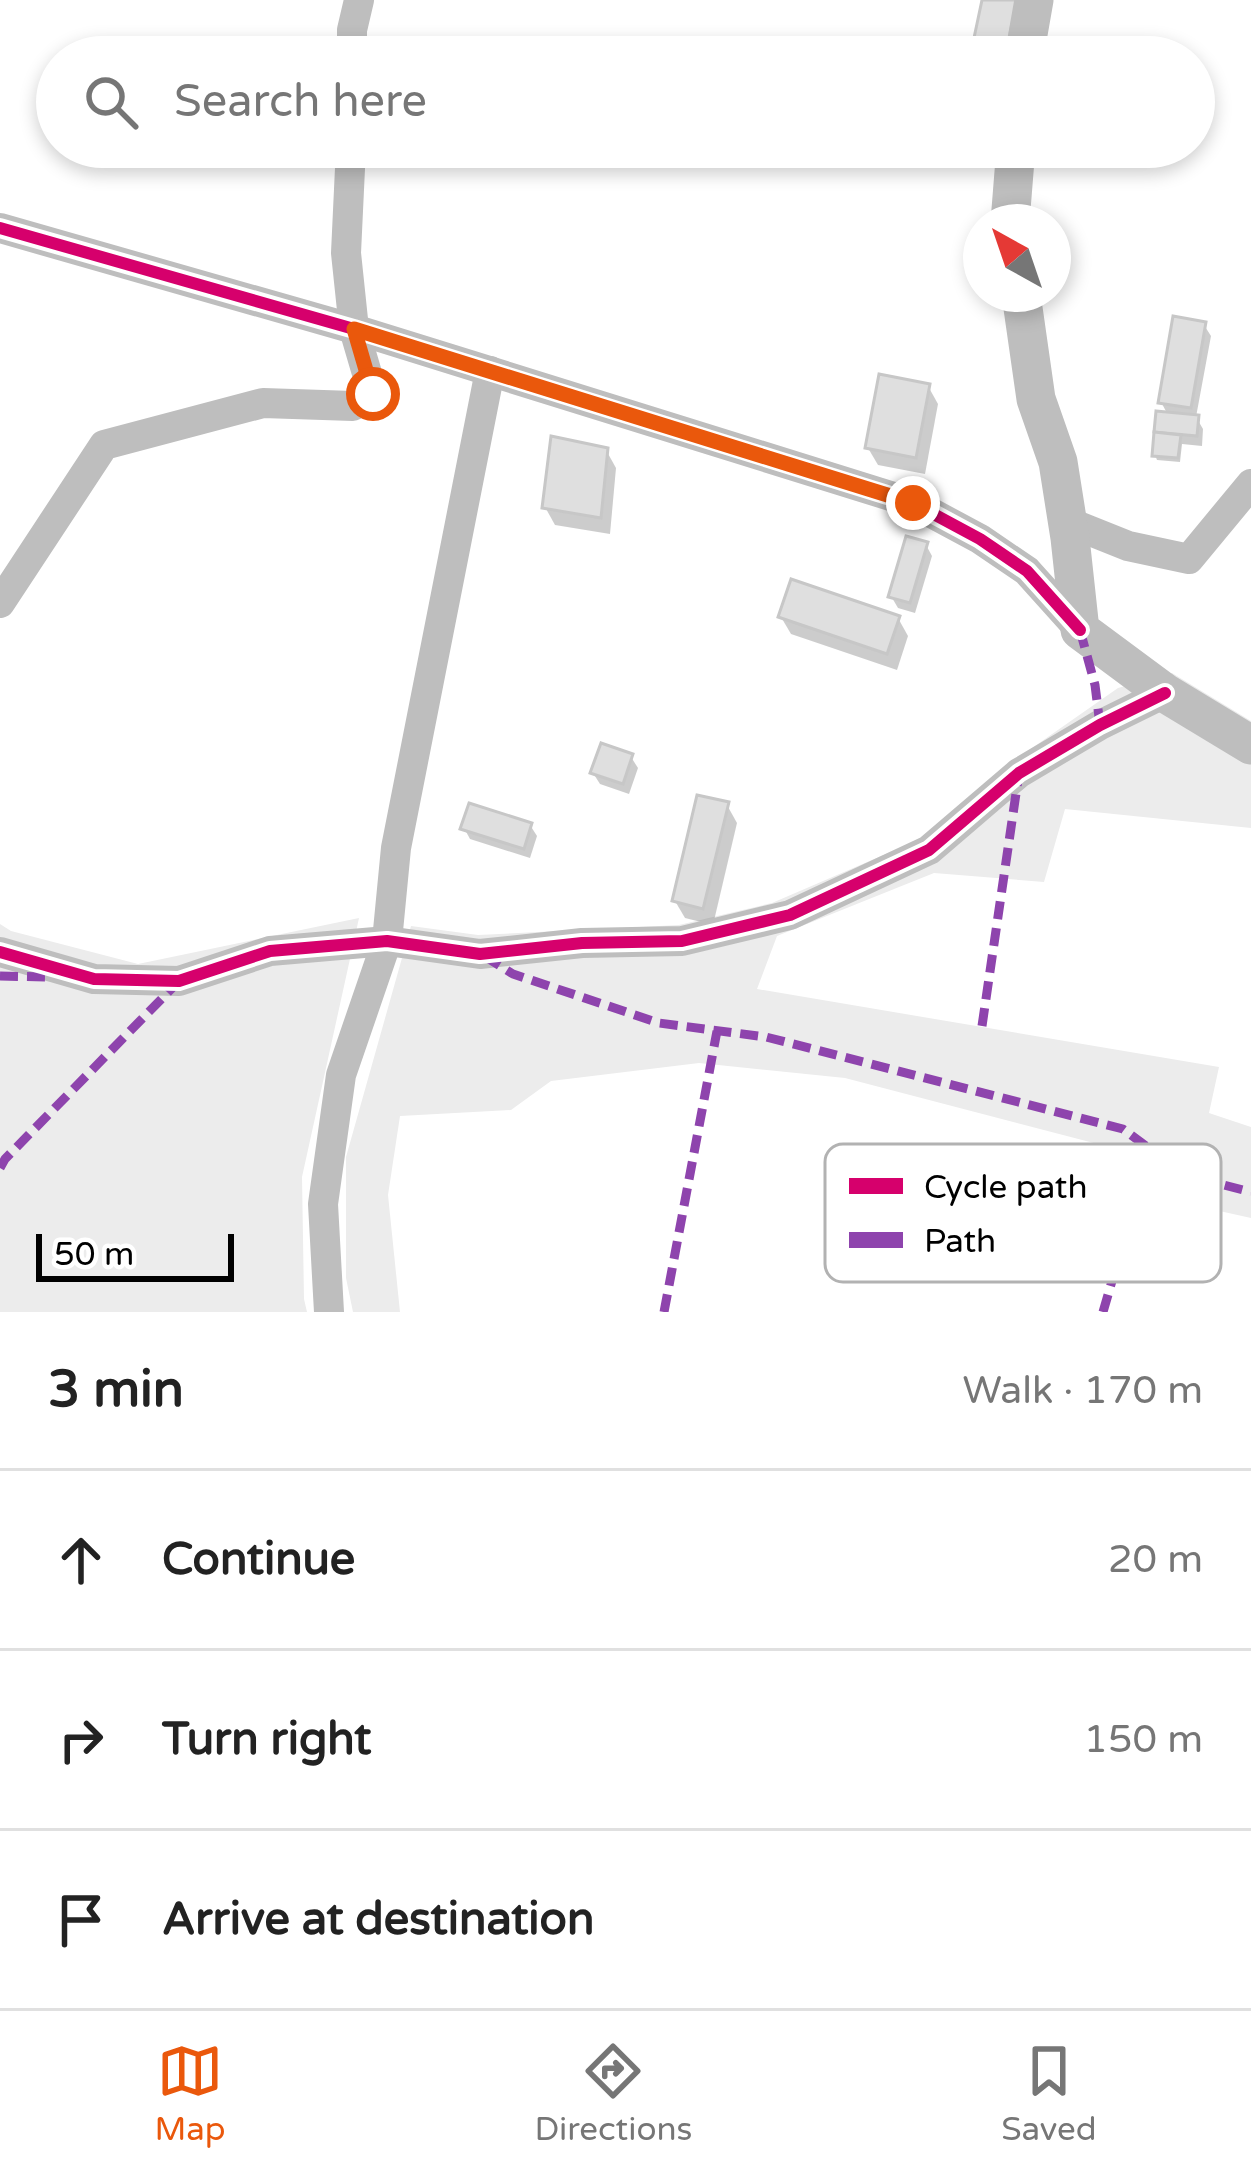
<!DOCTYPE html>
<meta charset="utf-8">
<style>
body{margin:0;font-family:"Varela Round",sans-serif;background:#f2f2f2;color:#222}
.compass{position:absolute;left:963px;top:204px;width:108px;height:108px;border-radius:50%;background:#fff;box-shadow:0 6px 18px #0003;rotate:320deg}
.scale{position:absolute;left:36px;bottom:30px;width:198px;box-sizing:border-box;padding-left:12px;border:6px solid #000;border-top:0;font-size:33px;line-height:42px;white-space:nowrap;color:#000;-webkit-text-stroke:9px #fff;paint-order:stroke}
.stop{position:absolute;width:36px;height:36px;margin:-27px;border:9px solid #ea580c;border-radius:50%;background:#fff}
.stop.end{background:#ea580c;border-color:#fff;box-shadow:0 3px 12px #0008}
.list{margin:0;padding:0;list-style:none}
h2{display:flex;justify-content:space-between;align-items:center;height:156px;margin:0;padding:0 48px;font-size:51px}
h2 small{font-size:39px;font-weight:400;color:#767676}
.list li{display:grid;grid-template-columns:78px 1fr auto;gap:36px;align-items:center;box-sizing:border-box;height:180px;padding:0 48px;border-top:3px solid #e0e0e0}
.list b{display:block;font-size:45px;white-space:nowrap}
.list em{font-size:39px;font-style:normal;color:#767676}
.icon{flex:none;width:66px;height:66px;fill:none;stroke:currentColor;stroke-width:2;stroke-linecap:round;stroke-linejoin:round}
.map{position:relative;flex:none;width:1251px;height:1312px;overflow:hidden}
.search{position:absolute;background:#fff;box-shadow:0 6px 18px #0003;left:36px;right:36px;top:36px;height:132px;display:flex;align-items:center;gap:30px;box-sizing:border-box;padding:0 42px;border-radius:66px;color:#767676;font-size:45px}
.sheet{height:696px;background:#fff}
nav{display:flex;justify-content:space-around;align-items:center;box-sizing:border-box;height:168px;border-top:3px solid #e0e0e0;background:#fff;font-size:33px;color:#767676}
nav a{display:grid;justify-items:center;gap:6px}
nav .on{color:#ea580c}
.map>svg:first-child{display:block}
.green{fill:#ececec}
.shadow{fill:#0003}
.building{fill:#dfdfdf;stroke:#c7c7c7;stroke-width:3}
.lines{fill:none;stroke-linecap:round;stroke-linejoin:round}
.minor{stroke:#bebebe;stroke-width:30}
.tertiary{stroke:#bebebe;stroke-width:39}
.quiet{stroke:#8e44ad;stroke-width:9;stroke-dasharray:18 9;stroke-linecap:butt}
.cycleway-casing{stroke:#fff;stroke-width:20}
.cycleway{stroke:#d6006c;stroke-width:12}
.route{stroke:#ea580c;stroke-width:15}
.key{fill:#fff;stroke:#b2b2b2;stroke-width:3}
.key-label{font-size:33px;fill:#000}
</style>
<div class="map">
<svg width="1251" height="1312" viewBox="0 0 1251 1312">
<rect width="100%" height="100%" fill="#fff"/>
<g class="green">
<path d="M1172 673 1251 721V828L1065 809 1044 882 934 873 777 936 757 989 1219 1067 1209 1113 1251 1127V1218L1152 1196 1159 1160 845 1078 699 1063 551 1081 511 1110 400 1116 388 1195 400 1312H353L346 1278V1157L411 926 478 935 679 925 772 903 923 838 1012 762 1118 688Z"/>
<path d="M359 918 302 1177 304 1299 307 1312H0V924L11 931 138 964Z"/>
</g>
<g class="shadow">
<path d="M826 147H890L887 163 828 151Z"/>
<path d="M1204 325 1211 336 1196 417 1203 429 1202 446 1182 444 1180 462 1157 460 1155 455 1159 414 1168 415 1161 402Z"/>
<path d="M928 386 938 404 925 474 878 465 868 448Z"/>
<path d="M606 450 616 468 610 534 555 525 545 507Z"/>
<path d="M926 545 932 556 915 613 898 608 891 596Z"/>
<path d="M781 617 898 618 908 636 897 670 791 634Z"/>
<path d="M631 757 638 768 629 794 600 784 593 773Z"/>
<path d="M727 805 737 823 713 925 685 918 675 901Z"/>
<path d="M530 825 537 836 530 858 470 839 464 828Z"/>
</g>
<g class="building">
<path d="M982 0H1017L1005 57H970Z"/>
<path d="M1173 316 1206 322 1191 408 1158 403Z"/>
<path d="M879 374 930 384 916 458 865 448Z"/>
<path d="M1156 411 1199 415 1197 436 1154 432Z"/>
<path d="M1154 432 1181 435 1178 458 1152 456Z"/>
<path d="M551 436 608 448 601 518 542 508Z"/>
<path d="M906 536 928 542 910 603 888 597Z"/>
<path d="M791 579 900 616 887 654 778 617Z"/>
<path d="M601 743 633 754 623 784 590 773Z"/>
<path d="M697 795 729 802 703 909 672 901Z"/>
<path d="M469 803 532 823 524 849 460 829Z"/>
</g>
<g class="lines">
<g class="minor">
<path d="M352 57V30L359 0"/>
<path d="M0 228 354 329 913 503 980 539 1027 571 1080 630"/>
<path d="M1068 522 1128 546 1189 559 1251 484"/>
<path d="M0 603 104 445 263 403 353 406 373 394 354 329 346 253 351 147"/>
<path d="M0 952 94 979 179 981 270 951 387 941 480 954 582 943 682 941 790 915 929 850 1019 773 1100 725 1165 693"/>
<path d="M329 1312 323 1204 341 1075 387 941 396 848 490 371"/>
</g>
<g class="tertiary">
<path d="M1024 57 1034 0"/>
<path d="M1010 222 1016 147"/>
<path d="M1021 294 1036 399 1058 462 1070 538 1080 630 1165 693 1251 745"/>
</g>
<g class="quiet">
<path d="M1080 630 1095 685 1100 725"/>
<path d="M484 956 513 974 659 1023 766 1037 1123 1129 1185 1175 1251 1192"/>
<path d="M0 976 46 977"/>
<path d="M982 1026 1019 773"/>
<path d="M0 1168 5 1159 179 981"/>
<path d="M664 1312 717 1031"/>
<path d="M1103 1312 1150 1150"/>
</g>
<defs>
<g id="cycleway">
<path d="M0 228 354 329 913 503 980 539 1027 571 1080 630"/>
<path d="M0 952 94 979 179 981 270 951 387 941 480 954 582 943 682 941 790 915 929 850 1019 773 1100 725 1165 693"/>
</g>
</defs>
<use href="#cycleway" class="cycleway-casing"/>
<use href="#cycleway" class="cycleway"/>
</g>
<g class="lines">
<path class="route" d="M373 394 354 329 913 503"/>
</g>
<rect x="825" y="1144" width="396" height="138" rx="18" class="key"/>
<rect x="849" y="1178" width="54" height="16" fill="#d6006c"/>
<rect x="849" y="1232" width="54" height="16" fill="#8e44ad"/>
<g class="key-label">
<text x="924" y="1198">Cycle path</text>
<text x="924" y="1252">Path</text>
</g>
</svg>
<svg class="compass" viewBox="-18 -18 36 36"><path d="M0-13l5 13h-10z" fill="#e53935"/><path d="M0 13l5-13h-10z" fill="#767676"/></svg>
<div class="scale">50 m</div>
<div class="stop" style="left:373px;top:394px"></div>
<div class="stop end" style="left:913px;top:503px"></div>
<div class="search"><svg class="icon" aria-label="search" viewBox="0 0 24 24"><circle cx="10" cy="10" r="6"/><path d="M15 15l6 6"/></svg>Search here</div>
</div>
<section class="sheet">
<h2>3 min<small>Walk · 170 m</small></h2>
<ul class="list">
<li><svg class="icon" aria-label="ahead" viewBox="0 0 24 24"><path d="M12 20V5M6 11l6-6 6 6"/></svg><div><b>Continue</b></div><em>20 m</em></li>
<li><svg class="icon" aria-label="right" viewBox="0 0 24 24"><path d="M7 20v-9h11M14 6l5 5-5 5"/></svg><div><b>Turn right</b></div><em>150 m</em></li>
<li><svg class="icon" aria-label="arrive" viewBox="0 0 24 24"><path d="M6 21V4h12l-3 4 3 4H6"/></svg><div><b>Arrive at destination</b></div></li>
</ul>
</section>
<nav>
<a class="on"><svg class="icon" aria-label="map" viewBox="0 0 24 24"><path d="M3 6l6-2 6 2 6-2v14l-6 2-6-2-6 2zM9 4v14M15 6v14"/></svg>Map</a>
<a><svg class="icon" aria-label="directions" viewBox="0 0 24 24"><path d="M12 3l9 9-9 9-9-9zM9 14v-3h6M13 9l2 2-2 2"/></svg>Directions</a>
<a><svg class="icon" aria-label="saved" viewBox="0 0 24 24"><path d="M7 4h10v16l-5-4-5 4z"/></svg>Saved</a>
</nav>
